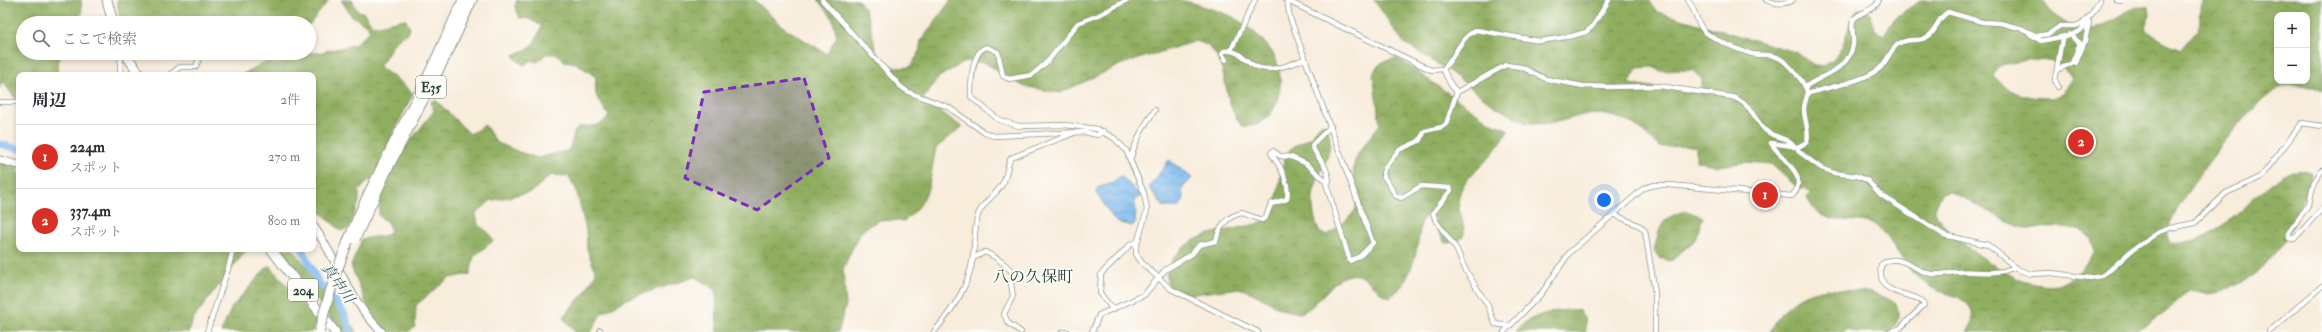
<!DOCTYPE html>
<html lang="ja">
<meta charset="utf-8">
<style>
body{margin:0;font-family:"IM FELL Double Pica","Noto Serif JP",serif;background:#f7f7f7;color:#2b2b33}
.controls{position:absolute;right:12px;top:12px;display:grid;overflow:hidden;border-radius:8px;box-shadow:0 2px 6px #0003}
.controls button{width:36px;height:36px;display:grid;place-items:center;padding:0;border:0;border-bottom:1px solid #e1e1e2;background:#fff;color:#2b2b33;font:20px sans-serif}
.you{position:absolute;left:1604px;top:200px;width:14px;height:14px;margin:-10px;border:3px solid #fff;border-radius:50%;background:#1a73e8;box-shadow:0 0 0 6px #1a73e833}
.badge{display:grid;place-items:center;width:26px;height:26px;border-radius:50%;background:#d93025;color:#fff;font-size:13px;font-weight:700}
.pin{position:absolute;translate:-50% -50%;border:2px solid #fff;box-shadow:0 1px 4px #0006}
.list{margin:0;padding:0;list-style:none}
h2{display:flex;justify-content:space-between;align-items:center;height:52px;margin:0;padding:0 16px;font-size:17px}
h2 small{font-size:13px;font-weight:400;color:#7c7c81}
.list li{display:grid;grid-template-columns:26px 1fr auto;gap:12px;align-items:center;box-sizing:border-box;height:64px;padding:0 16px;border-top:1px solid #e1e1e2}
.list b{display:block;font-size:15px;white-space:nowrap}
.list p{margin:0;font-size:13px;white-space:nowrap;color:#7c7c81}
.list em{font-size:13px;font-style:normal;color:#7c7c81}
.icon{flex:none;width:22px;height:22px;fill:none;stroke:currentColor;stroke-width:2;stroke-linecap:round;stroke-linejoin:round}
.map{position:relative;flex:none;width:2322px;height:332px;overflow:hidden}
.search{position:absolute;background:#fff;box-shadow:0 2px 6px #0003;left:16px;top:16px;width:300px;height:44px;display:flex;align-items:center;gap:10px;box-sizing:border-box;padding:0 14px;border-radius:22px;color:#7c7c81;font-size:15px}
.panel{position:absolute;background:#fff;box-shadow:0 2px 6px #0003;left:16px;top:72px;width:300px;height:180px;border-radius:8px}
.map>svg:first-child{display:block}
.forest{fill:url(#forest-crowns);stroke:#58764a;fill-rule:evenodd}
.water{fill:url(#water-waves);stroke:#4c7a90}
.lines{fill:none;stroke-linecap:round;stroke-linejoin:round}
.river{stroke:#7ab8ed;stroke-width:7}
.street-casing{stroke:#8c9488;stroke-width:6}
.secondary-casing{stroke:#8c9488;stroke-width:9}
.highway-casing{stroke:#8c9488;stroke-width:11}
.street{stroke:#fff;stroke-width:4.5}
.secondary{stroke:#fff;stroke-width:7}
.highway{stroke:#fff;stroke-width:9}
.highway-bridge-casing{stroke:#8c9488;stroke-width:11;stroke-linecap:butt}
.highway-bridge{stroke:#fff;stroke-width:9}
.marked{fill:#7b2cbf;fill-opacity:0.2;stroke:#7b2cbf;stroke-width:3;stroke-dasharray:8 5;stroke-linejoin:round}
.labels{text-anchor:middle;stroke-width:3.5;stroke-linejoin:round;paint-order:stroke}
.shield{fill:#fdfcf7;stroke:#62766e;stroke-width:1}
.shield-label{font-size:13px;font-weight:bold;fill:#1f3d34}
.water-label{font-size:15px;font-style:italic;fill:#3a626c;stroke:#fdfcf7}
.quarter-label{font-size:16px;fill:#1f3d34;stroke:#fdfcf7}
</style>
<div class="map">
<svg width="2322" height="332" viewBox="0 0 2322 332">
<defs>
<pattern id="forest-crowns" width="20" height="18" patternUnits="userSpaceOnUse"><rect width="20" height="18" fill="#90ae61"/><path d="M2 6a3 3 0 1 1 6 0M12 15a3 3 0 1 1 6 0" fill="none" stroke="#758f51"/></pattern>
<pattern id="water-waves" width="16" height="10" patternUnits="userSpaceOnUse"><rect width="16" height="10" fill="#7ab8ed"/><path d="M0 5q4-4 8 0t8 0" fill="none" stroke="#6397c1"/></pattern>
</defs>
<rect width="100%" height="100%" fill="#fdfcf7"/>
<filter id="ink" filterUnits="userSpaceOnUse"><feTurbulence type="fractalNoise" baseFrequency=".025" numOctaves="2"/><feDisplacementMap in="SourceGraphic" scale="8" xChannelSelector="R" yChannelSelector="G"/><feConvolveMatrix kernelMatrix="1 2 1 2 8 2 1 2 1" color-interpolation-filters="sRGB"/></filter>
<filter id="wash" filterUnits="userSpaceOnUse"><feTurbulence type="fractalNoise" baseFrequency=".012" numOctaves="4" result="noise"/><feDisplacementMap in="SourceGraphic" scale="16" xChannelSelector="R" yChannelSelector="G"/><feGaussianBlur stdDeviation="0.9" result="paint"/><feColorMatrix in="noise" values="0 0 0 0 0 0 0 0 0 0 0 0 0 0 0 0 0 1.4 0 .05"/><feComposite in="paint" operator="in"/></filter>
<g filter="url(#wash)">
<rect width="100%" height="100%" fill="#f8ecdb"/>
<g class="forest">
<path d="M0 0H81L82 14 66 23H23V53H59L57 75H19V103L2 81 0 88Z"/>
<path d="M117 0H329L309 25 120 23Z"/>
<path d="M341 0H352L357 10 364 13 373 26 405 19 410 28 409 32 396 40 379 67 393 76 413 93 388 144 399 155 434 111 431 101 436 100 470 134 485 125 496 142 519 152 538 158 569 150 575 131 579 127C591 126 602 127 609 116 598 97 594 102 596 77L576 63 564 61 557 54H546L537 62 531 60 524 65 517 60 514 55 532 47 542 26 529 19 520 18 515 6 517 0H754L785 28 827 54 837 36 832 17 818 0H858C883 28 861 73 910 67L919 53 921 41 951 0C997 0 1042 0 1087 0 1117 0 1149 0 1178 0 1190 1 1222 12 1233 17 1248 25 1272 46 1277 62 1286 87 1276 130 1242 126 1218 99 1233 50 1196 41L1122 64 1060 93 1023 86 985 63 966 61 939 77 923 99 962 127 936 148C929 179 932 200 904 221L880 220 868 226 859 234 843 269 846 305 838 332H717L716 290 695 277 629 298 601 314 591 332H575L563 317 585 292 596 273 587 249 586 230 576 189 568 176 551 175 531 192 490 201 476 214 478 225 489 233 493 241 474 256 470 274 449 278 416 305 415 327 408 332H383L375 325 351 266 362 239 387 235 391 231 387 222 378 215C383 203 375 191 370 179L359 191V202L349 228 341 231 313 205V75H241L283 53H317L354 45 370 31 368 26 351 15Z"/>
<path d="M1374 0H1649L1657 12 1795 52 1814 65 1824 66C1849 51 1843 30 1858 9L1869 12 1875 29 1883 36 1895 18 1921 0H2043C2047 9 2056 17 2064 22 2093 41 2109 18 2135 8L2140 6 2149 7 2150 14 2145 28 2149 33 2180 50 2199 28 2202 0H2322V92C2311 86 2296 82 2284 86 2252 97 2180 196 2168 228 2166 234 2167 237 2170 242 2181 243 2194 242 2203 237 2214 231 2225 224 2234 217 2252 203 2288 157 2312 173L2310 184 2284 242 2257 274 2223 291 2209 294 2190 289 2165 313 2133 332H1967C1973 324 1975 316 1970 307 1962 295 1944 294 1932 288 1927 285 1920 280 1915 275 1906 267 1884 230 1879 227 1852 212 1825 233 1807 198L1810 193 1805 188H1798L1771 164 1746 162 1719 166 1696 161V146L1660 147 1635 125 1616 117 1600 114 1582 115 1550 124 1526 123 1496 107 1450 72 1404 43ZM2277 15H2307V81H2277ZM2027 60C2046 60 2062 60 2072 78L2059 97C2034 100 2009 96 1993 75L2001 65ZM1653 67 1660 71 1692 70 1702 79V93L1629 84 1637 68ZM1950 192C1977 202 2000 222 2028 229 2033 230 2040 228 2046 227 2062 226 2076 227 2090 236L2095 252C2086 264 2072 282 2057 285 2046 287 2033 284 2023 281 2004 274 1936 230 1935 209 1935 202 1940 197 1943 193Z"/>
<path d="M1397 58 1490 122 1509 130C1502 141 1493 153 1485 162 1472 175 1464 178 1459 196 1454 216 1481 243 1445 243 1438 234 1437 221 1429 213L1426 215 1421 221C1418 246 1413 282 1390 297 1376 295 1371 278 1357 275 1333 271 1321 307 1300 313L1281 309 1253 293 1239 288 1187 295 1169 286C1164 275 1167 268 1174 258 1194 232 1218 233 1247 226 1252 225 1259 224 1264 221 1280 211 1278 173 1286 156 1291 144 1300 145 1309 138 1313 135 1317 128 1321 124L1326 125C1337 149 1322 165 1315 187 1310 201 1314 221 1320 233L1328 235C1339 226 1361 212 1359 196 1357 185 1352 176 1354 166 1356 151 1372 136 1380 124L1373 75C1377 62 1385 61 1397 58Z"/>
<path d="M0 162 19 166V249H247L193 319 189 332H0Z"/>
<path d="M1686 211 1703 217 1695 240 1671 261 1659 258 1654 251C1660 226 1660 218 1686 211Z"/>
<path d="M277 249H293L357 332H341Z"/>
<path d="M269 265 316 319 312 332H221L232 307Z"/>
<path d="M1827 289 1871 292 1895 302C1901 313 1898 322 1891 332H1854L1847 329 1843 332H1770C1783 306 1799 293 1827 289Z"/>
<path d="M1578 310 1585 318 1586 332H1515C1527 315 1558 309 1578 310Z"/>
</g>
<g class="water">
<path d="M1169 160 1192 178C1186 186 1179 186 1184 199L1179 207H1164L1149 188Z"/>
<path d="M1121 176 1141 196 1134 200 1136 210 1135 224 1133 226 1116 222 1096 193 1098 187 1108 185Z"/>
</g>
<g class="lines">
<g class="river">
<path d="M0 144 19 149"/>
<path d="M302 249 319 283 332 296 345 315 351 332"/>
</g>
</g>
</g>
<g filter="url(#ink)">
<g class="lines">
<defs>
<g id="street">
<path d="M822 0 900 86 908 92 948 107 985 133 994 136 1084 132 1098 135 1103 131"/>
<path d="M1127 0 1099 15 1078 23 1048 61 1032 75 1009 79 1003 76 998 52 987 47C971 51 971 83 971 97L999 120 1019 126 1065 125 1097 129 1114 138 1126 150 1144 193 1147 210 1136 247V254L1142 263 1171 289 1258 332"/>
<path d="M1286 0 1431 70 1443 69C1456 57 1459 38 1476 30L1540 41 1572 36 1586 32 1592 27 1609 0"/>
<path d="M1688 0C1695 9 1697 25 1705 32 1717 41 1738 50 1752 54 1761 56 1770 53 1779 58 1787 62 1808 85 1807 94 1807 99 1804 103 1804 109 1804 121 1810 129 1807 142L1798 147 1771 143"/>
<path d="M1766 0C1776 4 1783 5 1793 0"/>
<path d="M2116 0 2121 1"/>
<path d="M2030 34 2041 41 2065 36"/>
<path d="M1231 50 1255 0"/>
<path d="M1226 60 1222 54 1224 51C1240 49 1244 61 1257 67 1273 73 1290 64 1305 59"/>
<path d="M2076 63 2085 41 2089 22"/>
<path d="M1443 69 1451 85 1457 92"/>
<path d="M2059 69 2072 63 2080 43 2069 34"/>
<path d="M120 75 121 53"/>
<path d="M169 75 180 67H196L201 53"/>
<path d="M1805 87C1823 74 1849 70 1853 45 1854 37 1851 28 1853 20 1861 10 1874 12 1879 0"/>
<path d="M2058 87 2055 80 2062 39 2080 31 2087 23V19"/>
<path d="M1807 94C1828 87 1862 82 1879 69 1887 62 1890 50 1898 44 1909 37 1919 43 1927 37 1938 31 1935 20 1948 12L1982 22 2000 23 2023 29 2037 36 2048 34 2060 26H2076L2084 22 2091 15 2100 0"/>
<path d="M0 102H19"/>
<path d="M1798 147V151L1821 168 1834 173 1857 176 1867 180 1881 195 1944 235 1988 245 2019 270 2031 274 2052 273 2090 278 2101 276 2110 270 2131 251 2159 232 2170 228 2195 223 2226 193 2261 177 2302 123 2322 126"/>
<path d="M1130 160C1135 142 1143 126 1155 110"/>
<path d="M2322 170 2314 182 2309 204 2289 232V238L2294 239 2322 209"/>
<path d="M1325 180 1329 181C1328 164 1315 157 1312 145L1331 126"/>
<path d="M1613 214 1640 226 1645 231 1655 293V332"/>
<path d="M973 258 985 252C995 256 1011 267 1015 278L1011 284 1013 296 1004 314 1008 323 1021 332"/>
<path d="M1113 310 1100 293 1101 274 1131 244 1137 242"/>
<path d="M1510 326 1495 324 1488 306 1465 269 1456 248 1436 221 1433 213 1451 190 1450 188 1421 186 1401 198 1396 196 1383 175 1384 169 1399 150 1419 141 1425 131 1442 127 1446 124 1457 92 1506 65 1521 67 1546 79 1583 86 1608 87 1659 86 1732 97C1749 102 1754 118 1765 130 1774 138 1788 137 1794 147"/>
<path d="M600 330V332"/>
<path d="M207 332 228 269 233 249"/>
<path d="M934 332C952 310 969 287 973 257 975 243 974 229 978 215 983 201 998 194 1004 181 1007 173 1007 165 1011 158L1074 133"/>
<path d="M1062 332H1068"/>
<path d="M1092 332 1099 315 1144 295 1165 270 1192 254 1199 245 1216 241C1219 227 1227 216 1242 213L1262 220 1266 217 1271 204 1287 199C1290 182 1280 166 1271 153L1273 151 1280 156 1291 157 1305 163 1325 180 1350 261 1360 256 1373 243 1290 18 1287 0"/>
<path d="M1504 332 1541 294 1570 252 1644 188 1655 185H1669L1792 196C1811 175 1780 159 1771 143"/>
<path d="M1889 332 1899 329 1924 305C1918 289 1876 302 1881 265 1899 250 1914 272 1932 274 1940 275 1948 273 1956 272 1976 270 1994 276 2013 268"/>
<path d="M2269 332 2322 286"/>
</g>
<g id="secondary">
<path d="M0 160 19 165"/>
<path d="M313 225C338 261 350 302 382 332"/>
</g>
<g id="highway">
<path d="M107 0 113 23"/>
<path d="M125 53 140 75"/>
<path d="M381 168 429 74 463 0"/>
<path d="M386 172 451 46 472 0"/>
<path d="M271 249 335 332"/>
</g>
</defs>
<use href="#street" class="street-casing"/>
<use href="#secondary" class="secondary-casing"/>
<use href="#highway" class="highway-casing"/>
<use href="#street" class="street"/>
<use href="#secondary" class="secondary"/>
<use href="#highway" class="highway"/>
<defs>
<g id="highway-bridge">
<path d="M355 239 386 172"/>
<path d="M319 332C333 275 354 221 381 168"/>
</g>
</defs>
<use href="#highway-bridge" class="highway-bridge-casing"/>
<use href="#highway-bridge" class="highway-bridge"/>
</g>
</g>
<path class="marked" d="M804 78 829 158 757 210 685 178 704 92Z"/>
<g class="labels">
<g class="shield">
<rect x="416" y="76" width="30" height="22" rx="3"/>
<rect x="288" y="279" width="30" height="22" rx="3"/>
</g>
<g class="shield-label">
<text x="431" y="92">E35</text>
<text x="303" y="295">204</text>
</g>
<g class="water-label">
<text transform="translate(338 283) rotate(55)" y="5">真申川</text>
</g>
<g class="quarter-label">
<text x="1033" y="282">八の久保町</text>
</g>
</g>
</svg>
<div class="controls">
<button>+</button>
<button>−</button>
</div>
<div class="you"></div>
<div class="pin badge" style="left:1765px;top:195px">1</div>
<div class="pin badge" style="left:2081px;top:142px">2</div>
<div class="search"><svg class="icon" aria-label="search" viewBox="0 0 24 24"><circle cx="10" cy="10" r="6"/><path d="M15 15l6 6"/></svg>ここで検索</div>
<section class="panel">
<h2>周辺<small>2件</small></h2>
<ul class="list">
<li><span class="badge">1</span><div><b>224m</b><p>スポット</p></div><em>270 m</em></li>
<li><span class="badge">2</span><div><b>337.4m</b><p>スポット</p></div><em>800 m</em></li>
</ul>
</section>
</div>
